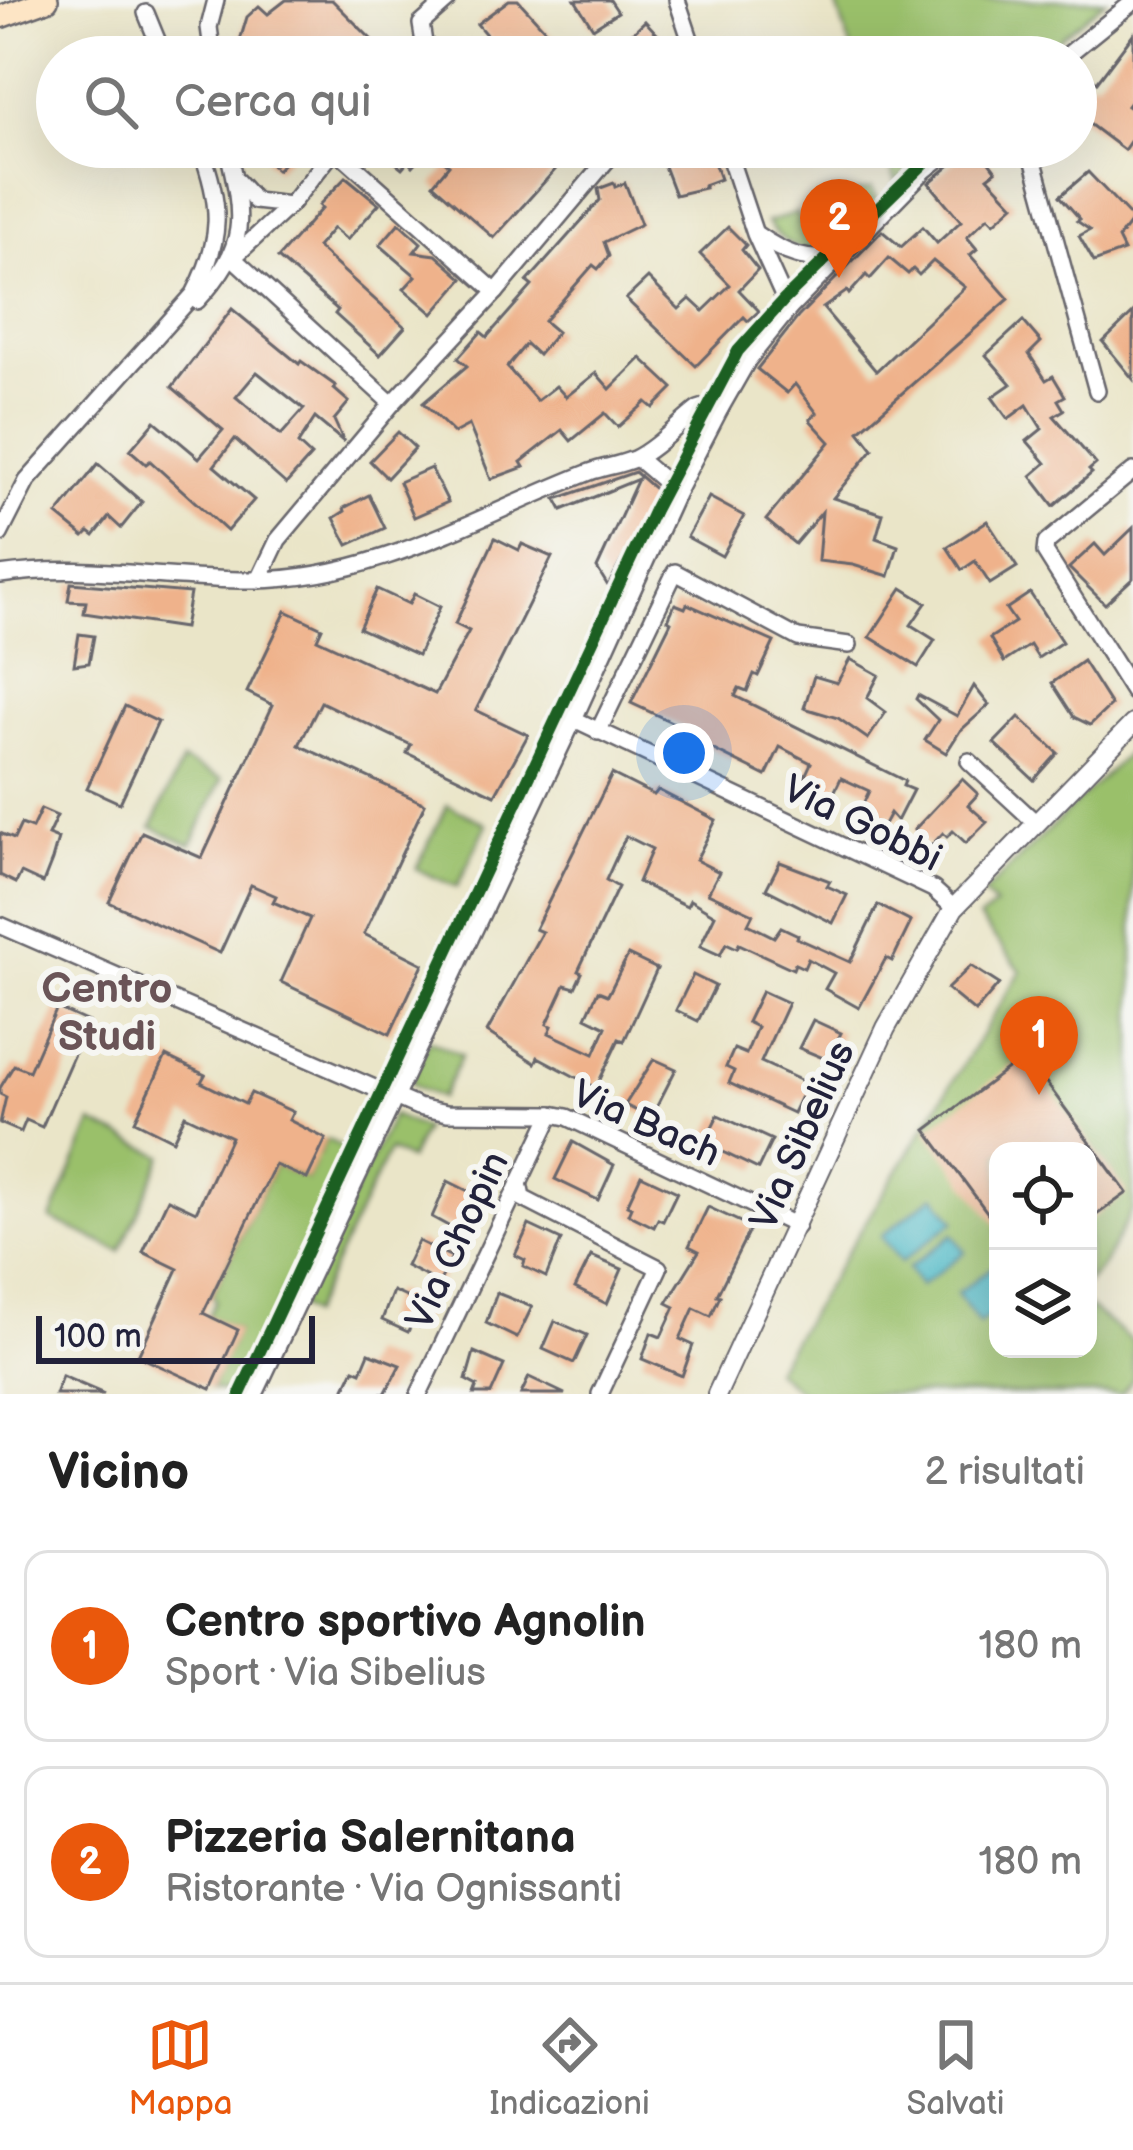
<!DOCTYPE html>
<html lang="it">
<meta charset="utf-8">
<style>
body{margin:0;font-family:"Balsamiq Sans",sans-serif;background:#f6f6f6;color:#222}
.controls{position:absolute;right:36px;bottom:36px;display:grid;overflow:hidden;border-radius:24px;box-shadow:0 12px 48px #0002}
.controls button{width:108px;height:108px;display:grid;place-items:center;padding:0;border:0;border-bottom:3px solid #e0e0e0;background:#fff;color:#222;font:60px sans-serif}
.scale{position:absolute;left:36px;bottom:30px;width:279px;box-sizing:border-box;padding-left:12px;border:6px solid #22223b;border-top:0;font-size:33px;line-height:42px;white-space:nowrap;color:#22223b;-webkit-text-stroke:9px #f6f6f2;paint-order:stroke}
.you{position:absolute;left:684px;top:753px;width:42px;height:42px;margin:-30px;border:9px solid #fff;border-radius:50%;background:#1a73e8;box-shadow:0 0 0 18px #1a73e833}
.badge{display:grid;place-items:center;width:78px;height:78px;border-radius:50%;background:#ea580c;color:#fff;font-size:39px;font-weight:700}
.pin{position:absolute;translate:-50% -99px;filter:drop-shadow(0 3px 6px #0008)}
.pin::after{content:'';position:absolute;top:63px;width:42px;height:36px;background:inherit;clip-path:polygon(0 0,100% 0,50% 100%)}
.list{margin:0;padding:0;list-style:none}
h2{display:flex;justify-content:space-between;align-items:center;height:156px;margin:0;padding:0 48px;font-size:51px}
h2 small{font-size:39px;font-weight:400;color:#767676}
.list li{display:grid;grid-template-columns:78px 1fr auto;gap:36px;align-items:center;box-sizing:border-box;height:192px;margin:0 24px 24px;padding:0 24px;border:3px solid #e0e0e0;border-radius:24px}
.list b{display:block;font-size:45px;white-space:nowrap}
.list p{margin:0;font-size:39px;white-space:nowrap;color:#767676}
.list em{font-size:39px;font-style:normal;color:#767676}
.icon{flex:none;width:66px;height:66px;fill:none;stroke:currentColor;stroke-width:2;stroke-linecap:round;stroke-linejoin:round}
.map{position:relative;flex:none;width:1133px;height:1394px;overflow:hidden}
.search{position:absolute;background:#fff;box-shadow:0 12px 48px #0002;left:36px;right:36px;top:36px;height:132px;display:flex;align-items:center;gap:30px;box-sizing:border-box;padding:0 42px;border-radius:66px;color:#767676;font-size:45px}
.sheet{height:588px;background:#fff}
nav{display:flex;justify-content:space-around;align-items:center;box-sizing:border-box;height:168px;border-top:3px solid #e0e0e0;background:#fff;font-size:33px;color:#767676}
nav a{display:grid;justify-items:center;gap:6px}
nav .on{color:#ea580c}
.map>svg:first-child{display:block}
.green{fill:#9ac06b;stroke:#5e7153;stroke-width:3}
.water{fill:#49b7c5;stroke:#366c80;stroke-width:3}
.building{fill:#efb28b;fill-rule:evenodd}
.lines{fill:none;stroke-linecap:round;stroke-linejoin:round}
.minor-casing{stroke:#68666c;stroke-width:20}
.tertiary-casing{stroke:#68666c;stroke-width:22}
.secondary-casing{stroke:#68666c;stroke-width:26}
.minor{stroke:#fff;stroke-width:15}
.tertiary{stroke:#fff;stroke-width:18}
.secondary{stroke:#fde5c5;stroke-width:21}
.cycleway-casing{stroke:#f6f6f2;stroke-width:20}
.cycleway{stroke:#1b5e20;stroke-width:12}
.labels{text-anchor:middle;stroke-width:12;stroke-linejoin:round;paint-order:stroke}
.street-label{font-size:39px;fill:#22223b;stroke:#f6f6f2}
.neighbourhood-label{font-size:42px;font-weight:bold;fill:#6a5457;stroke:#f6f6f2}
</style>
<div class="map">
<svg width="1133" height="1394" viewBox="0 0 1133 1394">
<rect width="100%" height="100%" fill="#f6f6f2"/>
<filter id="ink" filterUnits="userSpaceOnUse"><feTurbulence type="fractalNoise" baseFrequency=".00833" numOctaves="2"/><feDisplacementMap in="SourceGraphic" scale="24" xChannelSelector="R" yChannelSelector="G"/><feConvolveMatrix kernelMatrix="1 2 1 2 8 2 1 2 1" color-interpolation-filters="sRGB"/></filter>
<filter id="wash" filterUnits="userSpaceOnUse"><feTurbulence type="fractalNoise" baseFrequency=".004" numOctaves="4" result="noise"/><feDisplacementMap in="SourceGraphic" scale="48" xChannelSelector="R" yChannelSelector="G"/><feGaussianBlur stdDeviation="2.7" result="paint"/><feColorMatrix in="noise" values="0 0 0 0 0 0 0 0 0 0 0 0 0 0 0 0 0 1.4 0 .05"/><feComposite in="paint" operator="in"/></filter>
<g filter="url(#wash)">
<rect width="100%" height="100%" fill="#eae5c8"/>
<g class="green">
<path d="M835 0H1106L1037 57H854Z"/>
<path d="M884 147H931L896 182Z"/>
<path d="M872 188 878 203C846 241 806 276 767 222L797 213 802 225 858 206 855 193Z"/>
<path d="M1133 748V1208L1104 1264 1088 1282V1151H998V1349H1088V1306L1133 1342V1379L1121 1394H803L774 1370 1021 971 979 919 995 906 983 894Z"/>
<path d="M182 761 222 779 191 845 152 827Z"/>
<path d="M447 805 487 824 457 887 416 869Z"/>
<path d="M429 1040 462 1055 441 1098 414 1085 411 1081Z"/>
<path d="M393 1115 424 1129 409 1160 389 1150 310 1315 298 1305Z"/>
<path d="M92 1123 163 1156 120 1251 51 1219Z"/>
<path d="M326 1139 350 1151 236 1394 211 1389 237 1330 208 1316 215 1300 212 1295 275 1165 307 1179 315 1162 314 1154 319 1155Z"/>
</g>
<g class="water">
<path d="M935 1195 955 1221 901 1262 881 1236Z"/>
<path d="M953 1234 965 1252 920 1286 908 1268Z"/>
<path d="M998 1263V1310L979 1324 957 1293Z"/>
</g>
<g id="blocks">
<g class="building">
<path d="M286 0H332L389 57H235L247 17 259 6 268 14Z"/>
<path d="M509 0H518L570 57H505L477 24Z"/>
<path d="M575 0H610L618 12 593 28Z"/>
<path d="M645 21 659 36 667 57H607Z"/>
<path d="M1133 34V98L1127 106 1133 110V137L1124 150 1076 114V101L1093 79 1097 82Z"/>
<path d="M262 147H298L277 170 267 161Z"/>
<path d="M376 147H526L555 170 494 238 433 184 449 165 429 148 413 166 408 161 402 168Z"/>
<path d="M966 147H978L996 171 988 177 1014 205 994 223 988 217 967 237 977 249 970 255 1009 299 859 431 873 449 833 498 883 514 876 538 898 546 889 576 853 565 818 561 822 512 795 544 766 520 830 442 810 420 817 413 795 384 787 393 757 369 798 317 882 231 901 247 923 227 937 243 961 221 929 183 961 156ZM889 258 908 274 913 269 919 275 933 261 965 287 876 371 823 308 847 291 849 294 866 275 870 279Z"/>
<path d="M683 154 686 162 711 154 720 179 704 185 705 188 675 195 662 161Z"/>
<path d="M1088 172 1133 219 1118 239 1124 251 1094 262 1079 236 1090 230 1077 221 1080 219 1060 196Z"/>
<path d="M346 177 379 204 347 240 333 228 317 247 405 327 380 355 335 314 338 310 278 258 322 208 319 205Z"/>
<path d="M614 183 615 187 625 183 641 224 604 242 609 256 598 269 593 265 544 321 557 332 538 355 526 344 507 367 537 401 556 386 566 397 596 373 610 389 641 358 673 388 653 408 646 402 618 427 605 413 571 441 562 430 521 462 524 467 491 479 469 425 454 433 423 403 467 366 458 358 481 332 487 337 532 286 527 282 600 200 598 189Z"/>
<path d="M399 223 421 243 414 252 436 255 463 279 433 314 404 289 416 276 380 245Z"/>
<path d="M728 227 746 245 742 250 758 270 739 290 759 311 748 321 744 317 696 366 626 299 648 278 679 309 690 299 703 311 730 285 700 254Z"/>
<path d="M232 309 299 364 301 361 336 386 334 389 349 402 334 420 344 442 315 418 298 444 311 456 286 484 235 439 214 466 254 500 227 531 150 461 146 464 130 450 155 421 199 458 223 430 172 387ZM257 372 304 409 281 435 236 397Z"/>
<path d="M1133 313V379L1103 342Z"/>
<path d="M1023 321 1041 342 1029 354 1046 380 1053 376 1065 396 1058 400 1064 410 1054 416 1096 464 1089 470 1092 473 1054 506 1031 476 1046 463 1027 441 1042 429 1027 405 1008 419 992 397 1011 384 986 355Z"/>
<path d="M398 432 415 448 387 478 370 461Z"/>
<path d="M98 464 142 502 121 528 109 517 94 536 89 532 84 537 57 515Z"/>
<path d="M431 468 448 502 414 517 399 482Z"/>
<path d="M635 472 657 491 608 586 597 568 638 479 562 510 556 499Z"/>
<path d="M369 495 385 528 348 545 334 518 345 511 344 508Z"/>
<path d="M709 497 744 516 722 556 687 537Z"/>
<path d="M987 521 1017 567 990 584 975 561 962 570 947 547Z"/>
<path d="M1133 528V578L1105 604 1069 568 1095 544 1105 555Z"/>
<path d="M495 538 519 550 522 544 552 557 476 710 528 735 495 795 407 753 411 745 321 702 299 745 425 804 364 934 423 964 390 1034 281 982 310 918 273 902 276 896 251 885 220 953 109 902 142 832 202 858 273 705 247 692 286 611 322 628 317 639 435 694 469 631 455 624Z"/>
<path d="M71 583 190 593 184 628 84 613 86 602 68 601Z"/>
<path d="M902 588 926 603 911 625 935 640 918 667 870 637Z"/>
<path d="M377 589 409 604 414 594 440 607 418 655 359 628Z"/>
<path d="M1030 593 1062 642 1038 658 1030 645 1004 662 990 638 1015 622 1006 609Z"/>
<path d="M675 604 685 608 687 604 774 642 758 676 754 674 747 691 739 688 735 696 905 781 903 786 913 790 897 821 890 813 883 826 858 815 869 791 841 778 830 801 800 787 811 763 780 747 766 776 692 739 695 733 631 703 671 622 668 620Z"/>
<path d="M79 634 94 636 89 663 74 665Z"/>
<path d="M850 659 879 675 867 698 886 712 868 739 838 718 804 708 814 676 837 683Z"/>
<path d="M1083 661 1111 705 1090 725 1074 717 1052 683Z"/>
<path d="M974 686 989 705 960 731 946 753 925 740 938 720 916 699 918 695 957 716Z"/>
<path d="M125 706 158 722 120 803 87 788Z"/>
<path d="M1019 717 1058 753 1034 780 994 743Z"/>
<path d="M612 774 654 795 658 790 716 820 696 860 719 872 708 893 753 914 748 924 774 937 781 927 798 935 797 938 850 962 878 905 911 922 892 961 886 958 859 1008 825 989 834 973 808 959 804 968 795 964 793 969 739 944 737 948 726 943 720 955 700 946 715 915 690 900 687 906 638 882 652 849 626 836 606 880 618 887 578 971 582 973 575 988 565 985 547 1024 552 1026 549 1033 594 1054 606 1027 586 1017 598 991 608 995 628 955 657 969 624 1041 619 1039 596 1088 538 1057 535 1063 487 1032 542 932 535 929Z"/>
<path d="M962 779 978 794 968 805 987 822 966 843 953 831 947 837 943 833 930 847 914 830Z"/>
<path d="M41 809 57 816 48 835 58 839 52 860 43 883 21 873 16 883 0 875V833L14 839 21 824 32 828Z"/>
<path d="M780 862 830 881 827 886 847 895 833 923 766 889Z"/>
<path d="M971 966 999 984 975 1012 947 989Z"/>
<path d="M693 975 715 986 698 1021 676 1010Z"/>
<path d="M762 991 788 1003 761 1062 813 1086 806 1101 800 1098 793 1113 729 1083 734 1071 726 1067 734 1049 746 1054 757 1027 747 1022Z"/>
<path d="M57 1008 88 1022 42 1127 26 1120 21 1132 0 1123 6 1097 0 1094V1088L14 1065 29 1071Z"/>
<path d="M813 1020 841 1033 828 1060 799 1048Z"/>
<path d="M1026 1055 1127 1193 1088 1221V1151H998V1227L926 1130Z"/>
<path d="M166 1056 205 1075 201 1082 245 1104 251 1093 293 1112 289 1120 326 1139 307 1179 275 1165 203 1313 238 1330 211 1389 138 1356 178 1269 143 1252 168 1199 196 1212 231 1137 185 1115 173 1140 135 1121Z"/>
<path d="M654 1059 676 1069 651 1118 625 1105Z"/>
<path d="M718 1115 772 1140 758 1169 704 1143Z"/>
<path d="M573 1142 614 1165 598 1200 555 1179Z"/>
<path d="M641 1175 677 1192 663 1221 658 1219 654 1227 628 1214 631 1207 627 1205Z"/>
<path d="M448 1181 484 1199 463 1234 432 1217Z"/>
<path d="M708 1207 751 1227 717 1295 720 1296 711 1316 694 1308 680 1339 693 1345 682 1376 642 1359 651 1333 661 1337 675 1307 667 1303 699 1251 689 1246Z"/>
<path d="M529 1225 561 1240 546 1277 523 1266 525 1260 515 1255Z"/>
<path d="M418 1241 452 1257 439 1283 406 1266Z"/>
<path d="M591 1256 622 1269 607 1304 575 1288Z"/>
<path d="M393 1291 428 1307 419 1327 412 1323 408 1332 382 1320Z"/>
<path d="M497 1293 532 1307 517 1338 486 1323Z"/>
<path d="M555 1321 587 1335 574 1363 543 1349Z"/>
<path d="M474 1352 504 1365 491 1394H474L477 1386 466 1380Z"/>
<path d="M369 1353 400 1365 385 1394H342L354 1369 361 1372Z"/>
<path d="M62 1376 104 1394H55Z"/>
<path d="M529 1377 565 1394H521Z"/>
</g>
</g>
</g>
<g filter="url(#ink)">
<use href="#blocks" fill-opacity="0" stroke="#68666c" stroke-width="3"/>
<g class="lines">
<defs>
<g id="minor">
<path d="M677 0 696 57"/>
<path d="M146 13 164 57"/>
<path d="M213 57 209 27 216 0"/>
<path d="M424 57 431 49H425L421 24 448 0"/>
<path d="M1065 57 1133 2"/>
<path d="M333 147 496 292"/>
<path d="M337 147 290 205 233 258 392 404"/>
<path d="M587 147 607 160 622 147"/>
<path d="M726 147 755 234 789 309"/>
<path d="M1030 147 1097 391"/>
<path d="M237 181 255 201 290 205"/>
<path d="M756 234C783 253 806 263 839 256"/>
<path d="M197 301C249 245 244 218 227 147"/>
<path d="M637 458 677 492"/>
<path d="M1133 471 1046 543 1045 552 1133 692"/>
<path d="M0 534 27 481 194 294C223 239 222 205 200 147"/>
<path d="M0 575C85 562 169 581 254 580 377 579 479 515 590 472 604 467 620 465 634 459 657 448 678 424 698 409L711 405 720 409"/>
<path d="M259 580 278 540 392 404 496 292 607 160"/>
<path d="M574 719 933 889 954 908"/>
<path d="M598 732 675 572 798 638 849 645"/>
<path d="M969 761 1036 823"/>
<path d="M0 925 418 1107 447 1113 552 1114 567 1117 797 1226"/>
<path d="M519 1183 522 1198 659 1268 600 1394"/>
<path d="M255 1394 574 719 677 492 720 409 748 360 789 309 925 170 954 147"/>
<path d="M419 1394 552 1114"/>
</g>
<path id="tertiary" d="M717 1394 886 1028 954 908 1133 724"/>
<path id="secondary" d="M0 17 47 0"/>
</defs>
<use href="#minor" class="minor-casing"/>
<use href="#tertiary" class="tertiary-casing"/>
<use href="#secondary" class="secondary-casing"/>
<use href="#minor" class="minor"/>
<use href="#tertiary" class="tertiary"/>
<use href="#secondary" class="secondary"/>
<defs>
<path id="cycleway" d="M240 1394 654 510 738 351 784 300 941 147"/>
</defs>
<use href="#cycleway" class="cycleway-casing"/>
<use href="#cycleway" class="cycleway"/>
</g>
</g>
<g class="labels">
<g class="street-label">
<text transform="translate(863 822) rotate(26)" y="14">Via Gobbi</text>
<text transform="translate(647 1122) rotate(24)" y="14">Via Bach</text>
<text transform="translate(801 1135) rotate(-66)" y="14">Via Sibelius</text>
<text transform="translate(456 1240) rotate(-65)" y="14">Via Chopin</text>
</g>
<g class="neighbourhood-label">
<text x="107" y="1002">Centro<tspan x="107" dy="48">Studi</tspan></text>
</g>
</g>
</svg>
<div class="controls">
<button><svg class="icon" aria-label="locate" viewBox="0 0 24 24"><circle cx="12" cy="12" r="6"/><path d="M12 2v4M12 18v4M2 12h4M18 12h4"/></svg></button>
<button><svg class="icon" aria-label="layers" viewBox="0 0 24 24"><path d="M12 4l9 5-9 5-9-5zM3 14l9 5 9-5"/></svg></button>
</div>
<div class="scale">100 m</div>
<div class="you"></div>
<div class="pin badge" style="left:1039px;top:1095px">1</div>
<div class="pin badge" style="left:839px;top:278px">2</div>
<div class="search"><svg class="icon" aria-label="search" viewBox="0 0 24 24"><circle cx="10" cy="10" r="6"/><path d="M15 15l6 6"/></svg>Cerca qui</div>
</div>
<section class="sheet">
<h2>Vicino<small>2 risultati</small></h2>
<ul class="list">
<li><span class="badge">1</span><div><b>Centro sportivo Agnolin</b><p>Sport · Via Sibelius</p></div><em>180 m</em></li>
<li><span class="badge">2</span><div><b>Pizzeria Salernitana</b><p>Ristorante · Via Ognissanti</p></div><em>180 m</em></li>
</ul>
</section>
<nav>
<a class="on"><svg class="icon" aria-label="map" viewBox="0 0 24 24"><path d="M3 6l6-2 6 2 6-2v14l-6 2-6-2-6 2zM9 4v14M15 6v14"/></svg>Mappa</a>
<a><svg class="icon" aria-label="directions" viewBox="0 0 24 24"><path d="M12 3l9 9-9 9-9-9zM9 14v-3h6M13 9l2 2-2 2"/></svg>Indicazioni</a>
<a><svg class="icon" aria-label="saved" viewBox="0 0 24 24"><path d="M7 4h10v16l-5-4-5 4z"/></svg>Salvati</a>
</nav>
